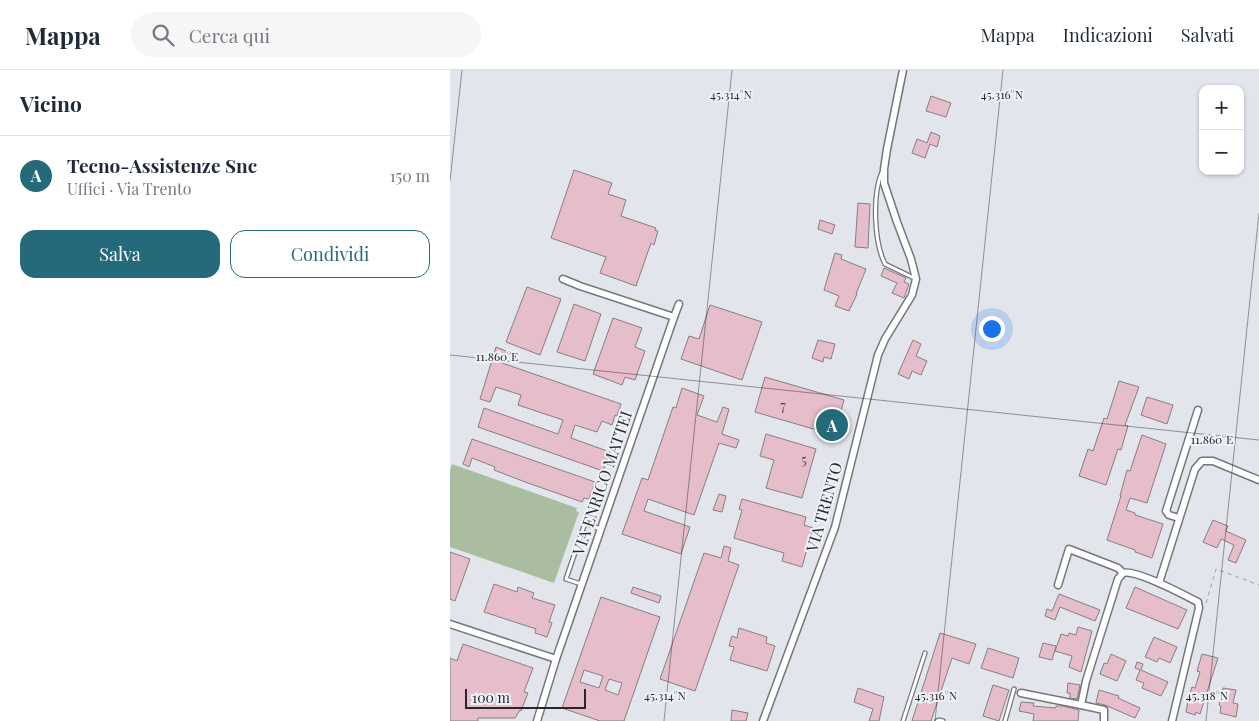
<!DOCTYPE html>
<html lang="it">
<meta charset="utf-8">
<style>
body{margin:0;font-family:"Playfair Display",serif;background:#f6f6f7;color:#1f2937}
.controls{position:absolute;right:15px;top:15px;display:grid;overflow:hidden;border-radius:10px;box-shadow:0 1px 4px #0004}
.controls button{width:45px;height:45px;display:grid;place-items:center;padding:0;border:0;border-bottom:1px solid #e0e1e3;background:#fff;color:#1f2937;font:25px sans-serif}
.scale{position:absolute;left:15px;bottom:12px;width:121px;box-sizing:border-box;padding-left:5px;border:2px solid #27272a;border-top:0;font-size:14px;line-height:18px;white-space:nowrap;color:#27272a;-webkit-text-stroke:4px #f0f2f9;paint-order:stroke}
.you{position:absolute;left:541px;top:258px;width:18px;height:18px;margin:-12px;border:4px solid #fff;border-radius:50%;background:#1a73e8;box-shadow:0 0 0 8px #1a73e833}
.badge{display:grid;place-items:center;width:32px;height:32px;border-radius:50%;background:#256a7a;color:#fff;font-size:16px;font-weight:700}
.pin{position:absolute;translate:-50% -50%;border:2px solid #fff;box-shadow:0 1px 5px #0006}
.list{margin:0;padding:0;list-style:none}
h2{display:flex;justify-content:space-between;align-items:center;height:65px;margin:0;padding:0 20px;font-size:21px}
h2 small{font-size:16px;font-weight:400;color:#747a83}
.list li{display:grid;grid-template-columns:32px 1fr auto;gap:15px;align-items:center;box-sizing:border-box;height:80px;padding:0 20px;border-top:1px solid #e0e1e3}
.list b{display:block;font-size:19px;white-space:nowrap}
.list p{margin:0;font-size:16px;white-space:nowrap;color:#747a83}
.list em{font-size:16px;font-style:normal;color:#747a83}
.actions{display:flex;gap:10px;padding:15px 20px}
.actions a{flex:1;padding:11px 0;border:1px solid #256a7a;border-radius:15px;text-align:center;font-size:18px;color:#256a7a}
.actions .main{background:#256a7a;color:#fff}
.icon{flex:none;width:28px;height:28px;fill:none;stroke:currentColor;stroke-width:2;stroke-linecap:round;stroke-linejoin:round}
.map{position:relative;flex:none;width:809px;height:651px;overflow:hidden}
header{display:flex;align-items:center;gap:30px;box-sizing:border-box;height:70px;padding:0 25px;background:#fff;border-bottom:1px solid #e0e1e3}
header strong{font-size:24px}
nav{display:flex;gap:28px;margin-inline-start:auto;font-size:18px}
.search{width:350px;height:45px;background:#f6f6f7;display:flex;align-items:center;gap:12px;box-sizing:border-box;padding:0 18px;border-radius:28px;color:#747a83;font-size:19px}
main{display:flex}
aside{flex:1;background:#fff}
.map>svg:first-child{display:block}
.green{fill:#abbda1}
.building{fill:#e6bdca;stroke:#867f81;fill-rule:evenodd}
.lines{fill:none;stroke-linecap:round;stroke-linejoin:round}
.service-casing{stroke:#74767c;stroke-width:5.5}
.minor-casing{stroke:#74767c;stroke-width:9}
.path{stroke:#9d9fa4;stroke-width:1;stroke-dasharray:4 4;stroke-linecap:butt}
.service{stroke:#fff;stroke-width:3}
.minor{stroke:#fff;stroke-width:6}
.ticks{fill:none;stroke:#27272a;stroke-width:1;stroke-opacity:0.45}
.labels{text-anchor:middle;stroke-width:4;stroke-linejoin:round;paint-order:stroke}
.number-label{font-size:14px;fill:#574c52}
.street-label{font-size:16px;fill:#27272a;stroke:#f0f2f9}
.ticks-label{font-size:12px;text-anchor:middle;fill:#27272a;stroke:#f0f2f9;stroke-width:4;stroke-linejoin:round;paint-order:stroke}
</style>
<header>
<strong>Mappa</strong>
<div class="search"><svg class="icon" aria-label="search" viewBox="0 0 24 24"><circle cx="10" cy="10" r="6"/><path d="M15 15l6 6"/></svg>Cerca qui</div>
<nav><a>Mappa</a><a>Indicazioni</a><a>Salvati</a></nav>
</header>
<main>
<aside>
<h2>Vicino<small></small></h2>
<ul class="list">
<li><span class="badge">A</span><div><b>Tecno-Assistenze Snc</b><p>Uffici · Via Trento</p></div><em>150 m</em></li>
</ul>
<div class="actions"><a class="main">Salva</a><a>Condividi</a></div>
</aside>
<div class="map">
<svg width="809" height="651" viewBox="0 0 809 651">
<rect width="100%" height="100%" fill="#e2e5ec"/>
<path class="green" d="M2 394 127 438 126 441 129 442 104 513 0 477V401Z"/>
<g class="building">
<path d="M481 26 501 33 496 47 476 41Z"/>
<path d="M481 62 490 66 487 77 480 74 475 88 462 83 467 69 477 73Z"/>
<path d="M124 100 162 113 158 124 176 130 171 146 206 158 205 160 208 161 204 175 201 173 186 216 150 203 156 187 101 168Z"/>
<path d="M408 133 420 134 418 178 405 177Z"/>
<path d="M370 150 385 155 382 164 368 159Z"/>
<path d="M385 183 392 185 391 189 416 199 406 224H407L399 241 385 236 389 226 374 220Z"/>
<path d="M434 198 456 208 454 212 459 214 454 228 442 223 447 213 431 206Z"/>
<path d="M77 217 111 229 90 285 56 272Z"/>
<path d="M124 234 151 244 135 291 107 282Z"/>
<path d="M260 235 312 252 292 310 231 289 239 266 249 269Z"/>
<path d="M163 248 192 258 185 277 195 281 185 310 175 307 172 315 143 304Z"/>
<path d="M368 270 385 274 381 289 374 287 373 292 362 288Z"/>
<path d="M463 270 471 274 466 286 477 291 471 305 462 301 459 309 448 304Z"/>
<path d="M46 277 56 281 52 293 171 334 167 346 165 345 162 355 152 351 147 362 125 355 121 368 160 382 153 401 28 357 34 338 108 364 113 350 68 335 71 325 46 317 40 332 30 329Z"/>
<path d="M315 307 394 330 384 365 305 342Z"/>
<path d="M669 311 689 317 675 355 678 356 671 380 668 379 656 415 629 406 638 379 643 381 654 348 657 349Z"/>
<path d="M232 318 254 326 247 345 267 352 273 337 279 339 272 364 289 370 286 378 269 373 244 445 198 429 194 441 240 457 231 484 172 464 192 408 198 410 223 337 226 338Z"/>
<path d="M697 327 723 335 717 354 691 345Z"/>
<path d="M316 364 366 379 352 428 316 418 324 390 310 386Z"/>
<path d="M692 365 716 374 697 433 680 428 676 440 685 443V445L713 454 702 488 685 482V480L657 470 671 426H670L677 400 680 401Z"/>
<path d="M22 369 145 412 139 429 134 428 132 432 78 413 44 400 45 397 22 388 19 397 13 394Z"/>
<path d="M269 424 276 426 272 442 263 440Z"/>
<path d="M292 429 356 447 354 455 363 458 352 497 332 491 334 483 284 468 292 440 289 439Z"/>
<path d="M763 450 778 456 776 461 796 470 786 493 778 490 784 475 771 469 767 478 753 472Z"/>
<path d="M274 476 281 478 278 491 289 495 245 621 210 609 254 483 271 488Z"/>
<path d="M0 482 20 489 5 531 0 529Z"/>
<path d="M44 514 67 522 68 517 84 523 82 528 105 535 99 552 102 553 97 567 85 563 86 559 34 542Z"/>
<path d="M183 517 211 526 209 533 181 523Z"/>
<path d="M685 517 737 540 728 559 676 538Z"/>
<path d="M609 524 650 540 645 551 610 537 605 550 595 546 597 539 602 541Z"/>
<path d="M151 527 210 547 174 651H150L112 638ZM134 600 153 606 149 618 130 612ZM159 609 172 613 168 625 155 620Z"/>
<path d="M628 557 642 561 631 602 619 597 622 586 605 581 611 564 618 566 619 563 626 565Z"/>
<path d="M289 558 317 567 316 573 325 576 317 601 280 590 284 577 279 576 282 566 287 568Z"/>
<path d="M490 563 526 574 519 594 502 588 481 651H462Z"/>
<path d="M704 567 727 577 720 593 709 588 707 592 695 587Z"/>
<path d="M593 573 606 576 602 590 589 587Z"/>
<path d="M13 574 83 598 74 622 78 623 71 641 70 640 65 648H28V651H0V588L7 591Z"/>
<path d="M538 578 569 588 563 608 531 598Z"/>
<path d="M661 584 676 591 667 611 650 604 654 593 657 594Z"/>
<path d="M752 584 768 588 750 644 746 642 745 645 736 642 739 625 742 617 745 618 750 602 747 601Z"/>
<path d="M687 592 693 594 691 600 718 612 711 626 692 618 694 613 686 610 690 600 685 598Z"/>
<path d="M618 613 630 615 627 629 620 628V623H617Z"/>
<path d="M543 615 559 620 549 651 533 646Z"/>
<path d="M408 618 434 627 429 651H419L423 639 404 632Z"/>
<path d="M773 618 786 620 783 633 788 634 786 647 770 643 771 636 769 635Z"/>
<path d="M649 620 669 626 668 628 690 638 685 648 655 635 646 633Z"/>
<path d="M571 632 584 633 583 636 606 638V636H613L629 640 628 651H583L584 644 569 641Z"/>
<path d="M282 640 298 643 296 651H281Z"/>
</g>
<g class="lines">
<defs>
<g id="service">
<path d="M432 102C422 125 424 172 435 194L466 209"/>
<path d="M131 514 116 509 135 453 150 459"/>
<path d="M453 651 475 583"/>
<path d="M487 651 489 650 493 651"/>
<path d="M555 651 564 619"/>
</g>
<g id="minor">
<path d="M224 247 229 234"/>
<path d="M729 448 719 445 716 441 748 340"/>
<path d="M709 513 745 399 752 391H763L809 410"/>
<path d="M608 515 619 479 668 498 673 503C686 499 734 525 748 532L749 538 722 651"/>
<path d="M0 554 106 589"/>
<path d="M571 623 631 635"/>
<path d="M87 651 106 589 224 247 130 216 113 209"/>
<path d="M313 651 385 457 428 285 435 269 462 225 466 209 461 189 447 152 434 113V99L437 79 453 0"/>
<path d="M654 651V640L631 635 636 611 668 509 673 503"/>
</g>
</defs>
<use href="#service" class="service-casing"/>
<use href="#minor" class="minor-casing"/>
<path class="path" d="M756 533 766 499 809 515"/>
<use href="#service" class="service"/>
<use href="#minor" class="minor"/>
</g>
<path class="ticks" d="M0 111 12 0M0 285 809 370M214 651 282 0M485 651 553 0M756 651 809 143"/>
<g class="labels">
<g class="number-label">
<text x="333" y="341">7</text>
<text x="354" y="395">5</text>
</g>
<g class="street-label">
<text transform="translate(152 413) rotate(-71)" y="6">VIA ENRICO MATTEI</text>
<text transform="translate(374 437) rotate(-74)" y="6">VIA TRENTO</text>
</g>
</g>
<g class="ticks-label">
<text x="281" y="29">45.314°N</text>
<text x="552" y="29">45.316°N</text>
<text x="47" y="291">11.860°E</text>
<text x="762" y="374">11.860°E</text>
<text x="215" y="630">45.314°N</text>
<text x="486" y="630">45.316°N</text>
<text x="757" y="630">45.318°N</text>
</g>
</svg>
<div class="controls">
<button>+</button>
<button>−</button>
</div>
<div class="scale">100 m</div>
<div class="you"></div>
<div class="pin badge" style="left:382px;top:355px">A</div>
</div>
</main>
